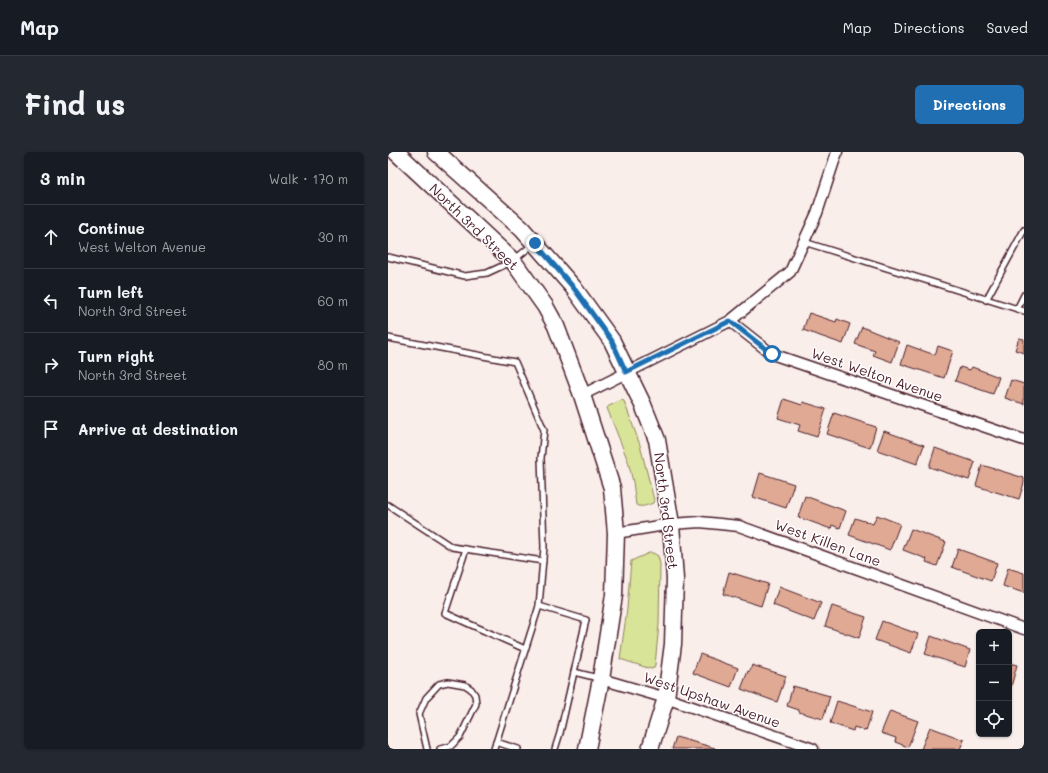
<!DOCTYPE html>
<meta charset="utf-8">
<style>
body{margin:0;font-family:Mali,sans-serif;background:#242831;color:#f1f3f6}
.controls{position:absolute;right:12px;bottom:12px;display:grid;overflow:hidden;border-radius:6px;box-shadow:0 1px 3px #0004}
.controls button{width:36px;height:36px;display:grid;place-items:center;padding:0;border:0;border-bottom:1px solid #363941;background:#171b24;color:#f1f3f6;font:20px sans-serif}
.stop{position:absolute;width:12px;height:12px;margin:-9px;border:3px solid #1f6fb2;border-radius:50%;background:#fff}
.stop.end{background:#1f6fb2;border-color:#fff;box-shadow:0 1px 4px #0008}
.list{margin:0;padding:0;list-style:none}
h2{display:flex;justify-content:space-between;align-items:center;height:52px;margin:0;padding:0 16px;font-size:17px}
h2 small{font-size:13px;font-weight:400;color:#9ea1a6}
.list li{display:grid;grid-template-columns:26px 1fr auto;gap:12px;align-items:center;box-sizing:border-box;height:64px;padding:0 16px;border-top:1px solid #363941}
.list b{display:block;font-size:15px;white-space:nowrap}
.list p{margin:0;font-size:13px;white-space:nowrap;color:#9ea1a6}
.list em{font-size:13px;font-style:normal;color:#9ea1a6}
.icon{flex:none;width:22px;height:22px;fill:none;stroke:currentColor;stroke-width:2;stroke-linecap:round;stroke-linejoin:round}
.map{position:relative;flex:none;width:636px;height:597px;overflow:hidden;border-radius:6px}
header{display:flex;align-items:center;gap:24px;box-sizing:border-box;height:56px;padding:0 20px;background:#171b24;border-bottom:1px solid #363941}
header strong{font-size:19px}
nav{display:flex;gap:22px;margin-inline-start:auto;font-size:14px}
.intro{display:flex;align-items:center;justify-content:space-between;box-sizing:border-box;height:96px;padding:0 24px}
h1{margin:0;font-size:28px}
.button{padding:10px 18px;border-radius:6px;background:#1f6fb2;color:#fff;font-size:14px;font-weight:700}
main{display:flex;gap:24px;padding:0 24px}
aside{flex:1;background:#171b24;border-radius:6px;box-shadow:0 1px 3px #0004}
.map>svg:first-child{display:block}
.green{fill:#d8e497;stroke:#918261}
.building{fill:#dfa994;stroke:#4a1f2b}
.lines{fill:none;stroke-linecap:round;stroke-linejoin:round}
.service-casing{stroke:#4a1f2b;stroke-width:8}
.minor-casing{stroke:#4a1f2b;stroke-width:13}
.primary-casing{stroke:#4a1f2b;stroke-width:19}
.service{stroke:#fff;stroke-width:5}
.minor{stroke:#fff;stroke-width:10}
.primary{stroke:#fff;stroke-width:16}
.route{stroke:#1f6fb2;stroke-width:5}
.labels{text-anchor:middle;stroke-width:3;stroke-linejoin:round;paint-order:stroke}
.street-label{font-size:14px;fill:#4a1f2b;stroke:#fff}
</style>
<header>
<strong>Map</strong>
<nav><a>Map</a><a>Directions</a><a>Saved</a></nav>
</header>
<div class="intro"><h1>Find us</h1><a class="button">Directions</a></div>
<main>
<aside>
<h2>3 min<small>Walk · 170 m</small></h2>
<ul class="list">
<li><svg class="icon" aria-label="ahead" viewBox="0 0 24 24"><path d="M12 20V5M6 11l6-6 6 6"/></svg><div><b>Continue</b><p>West Welton Avenue</p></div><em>30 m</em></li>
<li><svg class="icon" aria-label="left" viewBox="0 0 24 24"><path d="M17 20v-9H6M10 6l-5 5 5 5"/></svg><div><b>Turn left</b><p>North 3rd Street</p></div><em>60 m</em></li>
<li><svg class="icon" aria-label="right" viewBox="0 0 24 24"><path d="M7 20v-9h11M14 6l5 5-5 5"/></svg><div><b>Turn right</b><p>North 3rd Street</p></div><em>80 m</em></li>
<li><svg class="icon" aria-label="arrive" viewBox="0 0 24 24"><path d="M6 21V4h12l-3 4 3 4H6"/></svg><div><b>Arrive at destination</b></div></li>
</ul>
</aside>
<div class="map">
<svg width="636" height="597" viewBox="0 0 636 597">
<rect width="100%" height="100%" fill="#f9eeea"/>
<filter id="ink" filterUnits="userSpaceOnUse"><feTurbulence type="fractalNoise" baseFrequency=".025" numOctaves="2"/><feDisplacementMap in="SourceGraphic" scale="8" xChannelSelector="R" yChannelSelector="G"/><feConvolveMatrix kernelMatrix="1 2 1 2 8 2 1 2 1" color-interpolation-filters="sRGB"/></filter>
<g filter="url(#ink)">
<g class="green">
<path d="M234 248 236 249 252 293 266 348 265 351C260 353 253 356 248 353L245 330 240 309 219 256 221 254Z"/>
<path d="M261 401H265L270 404 272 412 271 472 267 513 266 516 263 517 232 507 239 457 243 409Z"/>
</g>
<g class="building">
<path d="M421 161 448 170 449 167 462 172 455 192 415 178Z"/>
<path d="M474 175 511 190 504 210 485 203 487 199 467 192Z"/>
<path d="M631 186 636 187V201L627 198Z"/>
<path d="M519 193 547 203 550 194 565 199 556 226 513 212Z"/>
<path d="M572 215 582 218 584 215 611 225 605 242 567 229Z"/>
<path d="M623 228 636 232V252L617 246Z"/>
<path d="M396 247 414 253 415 250 438 257 429 285 410 279 412 273 390 266Z"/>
<path d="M446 261 488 275 482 296 439 282Z"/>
<path d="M496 279 536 293 529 312 489 298Z"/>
<path d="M547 296 587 310 581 328 541 315Z"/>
<path d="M594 313 636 326V331L631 347 588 334Z"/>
<path d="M372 321 406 332 398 356 365 345Z"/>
<path d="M417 344 458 359 452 376 444 373 443 377 410 365Z"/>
<path d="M489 363 512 372 502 398 461 383 467 366 485 372Z"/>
<path d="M523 377 558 390 549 414 538 410 539 407 515 398Z"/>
<path d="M570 397 609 411 603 429 564 415Z"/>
<path d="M620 416 636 421V441L615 434Z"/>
<path d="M341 420 380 432 373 454 335 442Z"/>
<path d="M391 435 433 451 426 469 385 453Z"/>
<path d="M444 454 478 465 471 486 437 474Z"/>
<path d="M494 469 530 482 523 501 487 488Z"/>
<path d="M543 484 582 498 577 515 537 502Z"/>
<path d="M312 502 350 516 343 535 305 521Z"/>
<path d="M621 511 629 513 623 535 621 534Z"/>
<path d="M364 513 398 524 389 550 353 537 360 519H362Z"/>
<path d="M405 534 442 544 435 567 411 560V558L399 554Z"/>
<path d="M449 549 484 560 478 579 466 575 465 579 442 571Z"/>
<path d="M502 559 530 569 520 595 507 590 508 586 493 581Z"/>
<path d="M542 575 576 588 572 597H533Z"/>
<path d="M288 585 327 596V597H284Z"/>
</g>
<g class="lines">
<defs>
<g id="service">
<path d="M416 90 636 159"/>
<path d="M0 105 77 124 99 121 125 109 144 93"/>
<path d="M598 148 636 78"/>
<path d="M629 157 636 143"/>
<path d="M0 186 127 210 156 278 153 306 156 395 151 454"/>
<path d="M0 353 64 395 155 409"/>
<path d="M78 397 57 461 137 497"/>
<path d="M186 520 210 526"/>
<path d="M108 590 130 597"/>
<path d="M39 597 31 562 38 546 51 532 60 530 77 533 83 537 87 543 88 552 72 585 63 594 52 597"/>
<path d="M106 597 151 454 198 468 172 581 167 597"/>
</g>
<g id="minor">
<path d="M342 169 384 202 636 288"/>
<path d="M194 243 342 169 402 120 429 61 449 0"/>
<path d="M228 381 283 372 312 370 351 374 636 477"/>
<path d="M213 527 278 546 425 597"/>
</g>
<g id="primary">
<path d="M8 0 125 109 157 154 168 174 194 243 224 336 228 381 226 443 213 527 199 597"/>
<path d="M48 0 134 77 185 135 224 189 255 253 269 288 283 372 287 427 285 492 278 546 262 597"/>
</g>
</defs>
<use href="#service" class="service-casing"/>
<use href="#minor" class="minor-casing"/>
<use href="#primary" class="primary-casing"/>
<use href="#service" class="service"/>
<use href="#minor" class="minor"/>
<use href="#primary" class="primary"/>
</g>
</g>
<g class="lines" filter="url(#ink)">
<path class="route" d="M147 91 185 135 224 189 238 220 342 169 384 202"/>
</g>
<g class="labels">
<g class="street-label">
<text transform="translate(86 75) rotate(44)" y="5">North 3rd Street</text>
<text transform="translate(489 223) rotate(19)" y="5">West Welton Avenue</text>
<text transform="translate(278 359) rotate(83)" y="5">North 3rd Street</text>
<text transform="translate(440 391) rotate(20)" y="5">West Killen Lane</text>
<text transform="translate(324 548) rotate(19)" y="5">West Upshaw Avenue</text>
</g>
</g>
</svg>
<div class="controls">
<button>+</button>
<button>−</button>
<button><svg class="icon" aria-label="locate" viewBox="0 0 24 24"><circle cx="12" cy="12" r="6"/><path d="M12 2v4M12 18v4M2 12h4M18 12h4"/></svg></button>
</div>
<div class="stop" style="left:384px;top:202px"></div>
<div class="stop end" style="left:147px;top:91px"></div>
</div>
</main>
